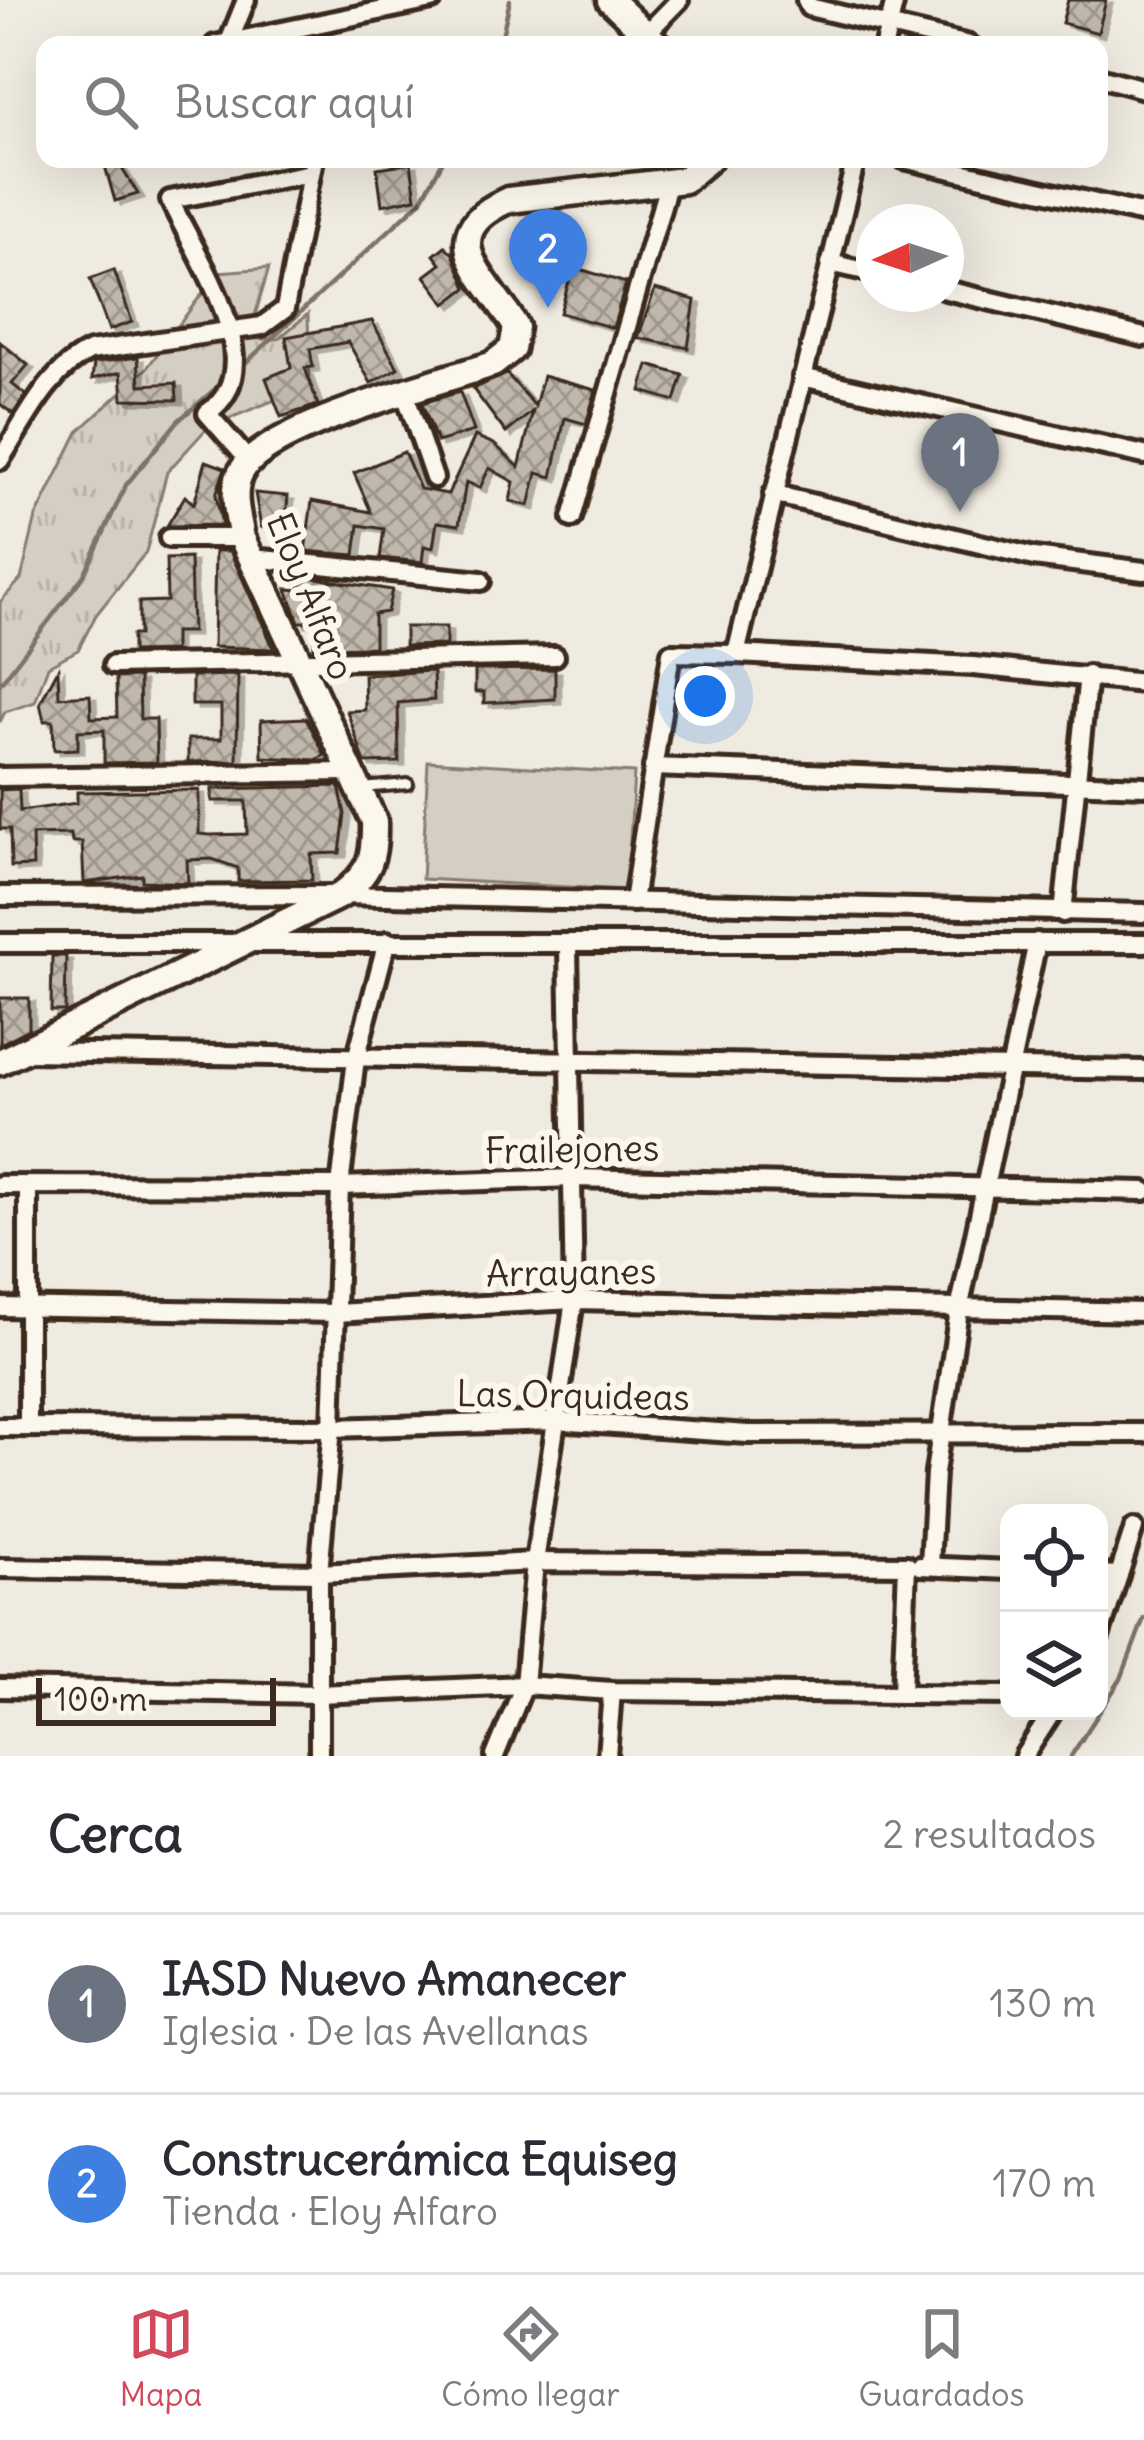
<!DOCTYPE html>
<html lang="es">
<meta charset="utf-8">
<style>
body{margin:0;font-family:Delius,sans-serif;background:#f7f7f7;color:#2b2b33}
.controls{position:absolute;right:36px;bottom:36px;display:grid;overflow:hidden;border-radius:24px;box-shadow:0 12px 48px #0002}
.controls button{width:108px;height:108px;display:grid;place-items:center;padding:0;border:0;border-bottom:3px solid #e1e1e2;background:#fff;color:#2b2b33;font:60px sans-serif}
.compass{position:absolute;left:856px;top:204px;width:108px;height:108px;border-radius:50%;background:#fff;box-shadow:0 12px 48px #0002;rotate:267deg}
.scale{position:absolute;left:36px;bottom:30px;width:240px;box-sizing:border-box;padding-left:12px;border:6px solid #3b2a1e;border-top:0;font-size:33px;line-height:42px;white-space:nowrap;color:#3b2a1e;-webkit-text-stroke:9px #fbf7ec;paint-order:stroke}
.you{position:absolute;left:705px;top:696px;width:42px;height:42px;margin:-30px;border:9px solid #fff;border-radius:50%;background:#1a73e8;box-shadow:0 0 0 18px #1a73e833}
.badge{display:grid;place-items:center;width:78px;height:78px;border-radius:50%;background:#d1495b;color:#fff;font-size:39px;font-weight:700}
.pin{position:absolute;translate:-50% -99px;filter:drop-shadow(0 3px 6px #0008)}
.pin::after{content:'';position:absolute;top:63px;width:42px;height:36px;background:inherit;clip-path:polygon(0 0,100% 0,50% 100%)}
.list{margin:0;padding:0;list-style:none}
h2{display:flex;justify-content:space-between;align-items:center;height:156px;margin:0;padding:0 48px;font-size:51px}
h2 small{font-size:39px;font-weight:400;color:#7c7c81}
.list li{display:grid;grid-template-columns:78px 1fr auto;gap:36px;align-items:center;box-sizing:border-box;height:180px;padding:0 48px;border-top:3px solid #e1e1e2}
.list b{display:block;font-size:45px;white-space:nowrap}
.list p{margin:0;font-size:39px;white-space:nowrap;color:#7c7c81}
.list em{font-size:39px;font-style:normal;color:#7c7c81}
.icon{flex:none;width:66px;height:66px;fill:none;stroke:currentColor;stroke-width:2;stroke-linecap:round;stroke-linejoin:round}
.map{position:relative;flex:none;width:1144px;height:1756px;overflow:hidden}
.search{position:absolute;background:#fff;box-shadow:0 12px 48px #0002;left:36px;right:36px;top:36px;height:132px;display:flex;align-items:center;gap:30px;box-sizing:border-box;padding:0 42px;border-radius:24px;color:#7c7c81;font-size:45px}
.sheet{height:516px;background:#fff}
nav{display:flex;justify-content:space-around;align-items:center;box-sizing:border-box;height:168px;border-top:3px solid #e1e1e2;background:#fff;font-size:33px;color:#7c7c81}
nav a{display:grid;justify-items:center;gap:6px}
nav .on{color:#d1495b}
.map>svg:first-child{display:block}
.grass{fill:url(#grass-tufts);stroke:#887c70;stroke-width:3}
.park{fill:#d5cec3;stroke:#887c70;stroke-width:3}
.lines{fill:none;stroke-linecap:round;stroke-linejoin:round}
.stream{stroke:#7f7367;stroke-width:4.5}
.building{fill:url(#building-cross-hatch);stroke:#3b2a1e;stroke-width:3;filter:url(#shadow)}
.lane-casing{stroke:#3b2a1e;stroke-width:16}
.street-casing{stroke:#3b2a1e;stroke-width:26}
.secondary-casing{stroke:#3b2a1e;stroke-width:33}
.lane{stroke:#fbf7ec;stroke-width:8}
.street{stroke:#fbf7ec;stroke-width:16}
.secondary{stroke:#fbf7ec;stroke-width:24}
.labels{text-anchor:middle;stroke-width:12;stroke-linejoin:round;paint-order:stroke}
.street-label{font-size:36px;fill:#3b2a1e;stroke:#fbf7ec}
</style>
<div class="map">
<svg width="1144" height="1756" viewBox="0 0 1144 1756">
<defs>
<pattern id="grass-tufts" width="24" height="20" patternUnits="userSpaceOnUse" patternTransform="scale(3)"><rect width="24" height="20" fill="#d5cec3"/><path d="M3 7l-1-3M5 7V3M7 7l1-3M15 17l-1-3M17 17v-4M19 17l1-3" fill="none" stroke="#b8b1a7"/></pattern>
<pattern id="building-cross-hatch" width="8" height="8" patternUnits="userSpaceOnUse" patternTransform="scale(3)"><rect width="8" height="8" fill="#c0b8ad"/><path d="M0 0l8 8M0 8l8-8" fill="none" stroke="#9d968c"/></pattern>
<filter id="shadow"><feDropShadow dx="6" dy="4" stdDeviation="0" flood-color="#0004"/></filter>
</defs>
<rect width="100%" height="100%" fill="#f0ebe0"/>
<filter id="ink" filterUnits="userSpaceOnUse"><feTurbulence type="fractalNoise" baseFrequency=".00833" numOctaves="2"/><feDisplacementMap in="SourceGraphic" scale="24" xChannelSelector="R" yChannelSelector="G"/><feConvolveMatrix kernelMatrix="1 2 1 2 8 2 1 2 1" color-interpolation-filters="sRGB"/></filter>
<g filter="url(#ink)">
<path class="grass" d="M269 268 248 339H278L308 314 310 386 208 427 167 472 146 552 96 615 78 650 48 666 35 702 5 712 0 722V602L21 579 36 517 78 432 147 368 218 272Z"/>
<path class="park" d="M428 761 634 773 627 890 422 879Z"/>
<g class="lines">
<g class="stream">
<path d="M500 45 510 0"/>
<path d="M240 368 421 201 444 159"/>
<path d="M0 684 84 575 126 485 178 421 222 383"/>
<path d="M1071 1756 1121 1679 1144 1618"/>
</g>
</g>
<g class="building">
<path d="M1068 0H1106L1098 33 1062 23Z"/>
<path d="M103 159H116L138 194 115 201Z"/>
<path d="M411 163 416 198 382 205 377 168Z"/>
<path d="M445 246 453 254 467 288 446 304 425 276 441 264 434 255Z"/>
<path d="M573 267 626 283 613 328 560 313Z"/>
<path d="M114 270 132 322 109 330 90 279Z"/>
<path d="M655 289 695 300 688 348 638 338Z"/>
<path d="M372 321 398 368 371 383 348 342 310 349 313 367 305 368 318 405 281 417 266 378 291 368 286 337Z"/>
<path d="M0 342 28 365 12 384 26 395 13 414 0 404Z"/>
<path d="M138 357 140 385 176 383 177 400 123 399 121 372 92 379 94 363Z"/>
<path d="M648 365 683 375 675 401 641 391Z"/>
<path d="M507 374 535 406 543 376 596 390 586 424 565 418 552 477 537 473 529 506 510 501 514 482 489 468 480 488 466 482 459 525 437 522 433 548 424 546 422 562 380 558 384 529 359 525 355 555 305 551 312 501 371 512 354 473 404 452 420 489 448 494 475 436 494 444 519 467 533 411 506 433 473 389Z"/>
<path d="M460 392 474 431 437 442 422 403Z"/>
<path d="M206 461 225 468 216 495 222 525 167 526 185 496 194 504Z"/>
<path d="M255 493 288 496 285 529 261 527Z"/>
<path d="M215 551H230L274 649 213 647Z"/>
<path d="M190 558 192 632H174V651L132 652V635H139V602L167 601 166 559Z"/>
<path d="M302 576 392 590 387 612 374 614V647L314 648V622H299L287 589 300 590Z"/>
<path d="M405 627H446V645L405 646Z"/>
<path d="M58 669 59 697 90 695 91 718 117 717 116 678 139 677 140 719H156L157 762 104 763V730L78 731V749L54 750 53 721H44L40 703Z"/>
<path d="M555 669V699L484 703V692H475V670Z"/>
<path d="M433 671 434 700 398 703 399 762 365 763 347 711 365 710 364 675Z"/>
<path d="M238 675 237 761 188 762V739H221V705H192V676Z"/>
<path d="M306 718 325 755 316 760 262 757 261 720Z"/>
<path d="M339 786 345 814 340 853 311 854 312 880 238 881V868L212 859 187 860 188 883 142 881V875L84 883 82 842H72L71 834 32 835 33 866 11 867 10 829H0V790L19 789 20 811 77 803V792L199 790V834L210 835 247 834 246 801H212V789Z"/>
<path d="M52 956H66L65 1011H51Z"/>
<path d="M0 998H29V1029L0 1044Z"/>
</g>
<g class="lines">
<defs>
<path id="lane" d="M362 788 408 784"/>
<g id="street">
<path d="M806 0 809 7 969 45"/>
<path d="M647 33 679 0"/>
<path d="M229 42 246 0"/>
<path d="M215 45 432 0"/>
<path d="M884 45 895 0"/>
<path d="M1099 77 1144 89"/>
<path d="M904 159 1144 214"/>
<path d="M830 263 874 273"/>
<path d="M946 290 1144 337"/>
<path d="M802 377 1144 455"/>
<path d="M405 394 434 478"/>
<path d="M0 460C25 422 47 371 90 351L262 326 285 309 314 159"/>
<path d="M249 461 207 413C275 368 196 257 170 200L311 173"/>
<path d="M773 494 1034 557 1144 571"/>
<path d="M572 518 669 181"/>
<path d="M169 538H242"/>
<path d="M252 558 481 581"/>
<path d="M736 654 973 666 1144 683"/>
<path d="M113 665 555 656"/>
<path d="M653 767 1144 786"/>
<path d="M0 777 349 772"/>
<path d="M0 896 341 895 1144 913"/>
<path d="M633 902 671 653 736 654 856 159"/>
<path d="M1063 913 1088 675"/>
<path d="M0 943H1144"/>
<path d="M29 1052 1144 1070"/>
<path d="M0 1185 340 1186 574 1178 1144 1191"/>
<path d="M0 1307 335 1313 574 1300 1144 1312"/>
<path d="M0 1427 332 1428 555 1421 748 1434 1144 1433"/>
<path d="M28 1427V1187"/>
<path d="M920 1566 1009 1570"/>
<path d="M930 1566 935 1473 959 1310 1037 942"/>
<path d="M0 1568 319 1573 535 1562 907 1565 902 1693"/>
<path d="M1099 1574 1119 1575"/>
<path d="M1099 1637 1134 1528"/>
<path d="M0 1688 318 1694 524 1685 612 1691 1009 1695"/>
<path d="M319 1756V1573L332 1428 340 1186 356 1059 387 941"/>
<path d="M495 1756 524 1685 535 1562 574 1300 568 946"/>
<path d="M607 1756 612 1691"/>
<path d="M1024 1756 1053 1711"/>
</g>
<g id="secondary">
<path d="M610 0 658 45"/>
<path d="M0 1062 341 895C371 872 375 858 374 821L242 538C238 517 231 493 240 474 262 427 440 382 493 364L512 349 516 327C488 279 428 235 508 200L684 180 709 159"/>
</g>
</defs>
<use href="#lane" class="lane-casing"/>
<use href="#street" class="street-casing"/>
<use href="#secondary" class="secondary-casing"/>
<use href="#lane" class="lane"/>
<use href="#street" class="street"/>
<use href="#secondary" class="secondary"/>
</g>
</g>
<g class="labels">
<g class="street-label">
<text transform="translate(311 596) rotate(68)" y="13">Eloy Alfaro</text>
<text transform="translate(572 1149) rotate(-1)" y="13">Frailejones</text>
<text transform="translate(571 1272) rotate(-1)" y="13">Arrayanes</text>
<text transform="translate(573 1395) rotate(1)" y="13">Las Orquideas</text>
</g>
</g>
</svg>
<div class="controls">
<button><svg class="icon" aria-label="locate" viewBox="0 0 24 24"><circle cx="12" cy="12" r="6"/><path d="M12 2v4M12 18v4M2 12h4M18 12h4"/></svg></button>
<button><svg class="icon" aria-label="layers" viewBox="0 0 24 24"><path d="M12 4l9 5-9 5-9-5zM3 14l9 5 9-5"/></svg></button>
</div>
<svg class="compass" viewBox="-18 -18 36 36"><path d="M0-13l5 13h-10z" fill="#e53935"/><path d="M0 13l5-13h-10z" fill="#7c7c81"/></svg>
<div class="scale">100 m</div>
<div class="you"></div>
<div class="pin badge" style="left:960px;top:512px;background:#6b7280">1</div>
<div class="pin badge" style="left:548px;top:308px;background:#3f7fe0">2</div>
<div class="search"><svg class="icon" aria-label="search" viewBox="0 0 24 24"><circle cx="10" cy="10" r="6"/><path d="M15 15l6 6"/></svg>Buscar aquí</div>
</div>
<section class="sheet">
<h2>Cerca<small>2 resultados</small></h2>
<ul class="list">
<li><span class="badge" style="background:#6b7280">1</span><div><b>IASD Nuevo Amanecer</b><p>Iglesia · De las Avellanas</p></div><em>130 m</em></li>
<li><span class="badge" style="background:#3f7fe0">2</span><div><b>Construcerámica Equiseg</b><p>Tienda · Eloy Alfaro</p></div><em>170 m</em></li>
</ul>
</section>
<nav>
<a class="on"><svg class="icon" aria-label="map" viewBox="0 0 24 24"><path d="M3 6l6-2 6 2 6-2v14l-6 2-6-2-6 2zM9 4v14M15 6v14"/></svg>Mapa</a>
<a><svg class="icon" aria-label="directions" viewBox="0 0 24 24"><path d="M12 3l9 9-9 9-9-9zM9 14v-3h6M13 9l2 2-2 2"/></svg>Cómo llegar</a>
<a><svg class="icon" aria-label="saved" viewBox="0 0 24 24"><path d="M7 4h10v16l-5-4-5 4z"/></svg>Guardados</a>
</nav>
